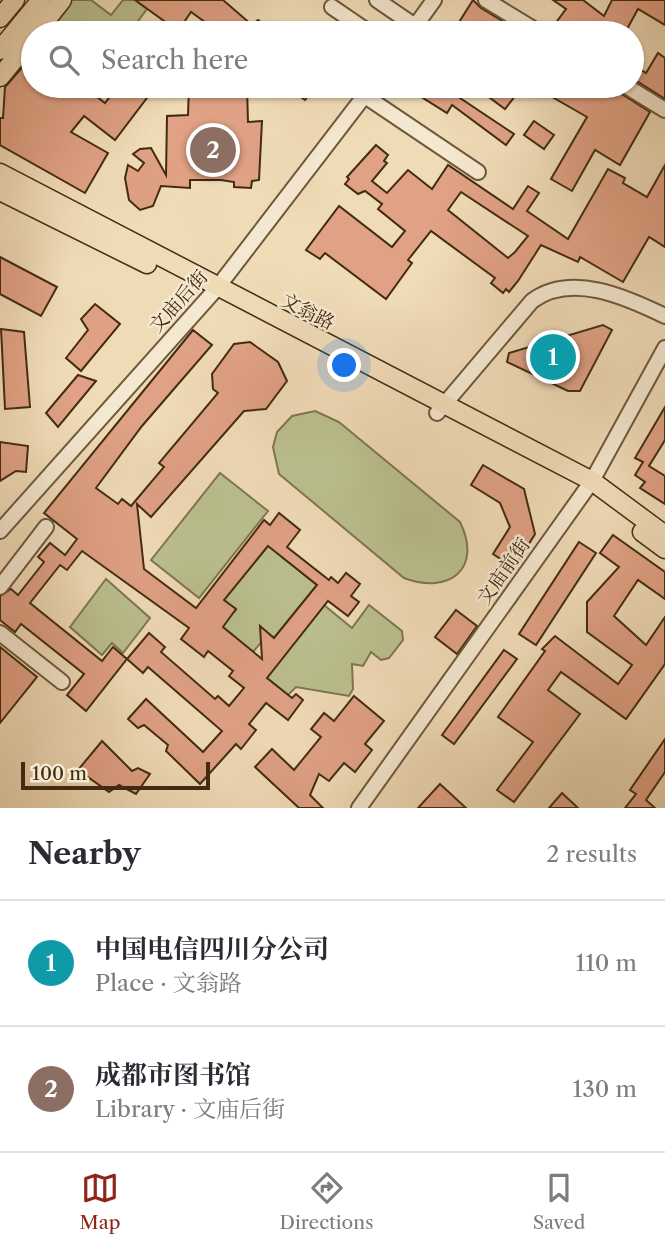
<!DOCTYPE html>
<meta charset="utf-8">
<style>
body{margin:0;font-family:"Libre Caslon Text","Noto Serif SC",serif;background:#f7f7f7;color:#2b2b33}
.scale{position:absolute;left:21px;bottom:18px;width:189px;box-sizing:border-box;padding-left:7px;border:4px solid #422c11;border-top:0;font-size:19px;line-height:24px;white-space:nowrap;color:#422c11;-webkit-text-stroke:5px #f5e8d0;paint-order:stroke}
.you{position:absolute;left:345px;top:366px;width:24px;height:24px;margin:-18px;border:5px solid #fff;border-radius:50%;background:#1a73e8;box-shadow:0 0 0 10px #1a73e833}
.badge{display:grid;place-items:center;width:46px;height:46px;border-radius:50%;background:#8f2418;color:#fff;font-size:23px;font-weight:700}
.pin{position:absolute;translate:-50% -50%;border:4px solid #fff;box-shadow:0 2px 7px #0006}
.list{margin:0;padding:0;list-style:none}
h2{display:flex;justify-content:space-between;align-items:center;height:91px;margin:0;padding:0 28px;font-size:30px}
h2 small{font-size:23px;font-weight:400;color:#7c7c81}
.list li{display:grid;grid-template-columns:46px 1fr auto;gap:21px;align-items:center;box-sizing:border-box;height:126px;padding:0 28px;border-top:2px solid #e1e1e2}
.list b{display:block;font-size:26px;white-space:nowrap}
.list p{margin:0;font-size:23px;white-space:nowrap;color:#7c7c81}
.list em{font-size:23px;font-style:normal;color:#7c7c81}
.icon{flex:none;width:38px;height:38px;fill:none;stroke:currentColor;stroke-width:2;stroke-linecap:round;stroke-linejoin:round}
.map{position:relative;flex:none;width:665px;height:808px;overflow:hidden}
.search{position:absolute;background:#fff;box-shadow:0 2px 5px #0004;left:21px;right:21px;top:21px;height:77px;display:flex;align-items:center;gap:18px;box-sizing:border-box;padding:0 24px;border-radius:38px;color:#7c7c81;font-size:26px}
.sheet{height:343px;background:#fff}
nav{display:flex;justify-content:space-around;align-items:center;box-sizing:border-box;height:98px;border-top:2px solid #e1e1e2;background:#fff;font-size:19px;color:#7c7c81}
nav a{display:grid;justify-items:center;gap:4px}
nav .on{color:#8f2418}
.map>svg:first-child{display:block}
.green{fill:#bbc08e;stroke:#7e7650;stroke-width:2}
.building{fill:#e0a184;stroke:#422c11;stroke-width:2;fill-rule:evenodd}
.lines{fill:none;stroke-linecap:round;stroke-linejoin:round}
.minor-casing{stroke:#6e583a;stroke-width:18}
.major-casing{stroke:#422c11;stroke-width:21}
.minor{stroke:#f5e8d0;stroke-width:14}
.major{stroke:#f0dbb7;stroke-width:18}
.labels{text-anchor:middle;stroke-width:5;stroke-linejoin:round;paint-order:stroke}
.street-label{font-size:19px;fill:#422c11;stroke:#f5e8d0}
</style>
<div class="map">
<svg width="665" height="808" viewBox="0 0 665 808">
<rect width="100%" height="100%" fill="#f0dbb7"/>
<filter id="stains"><feTurbulence type="fractalNoise" baseFrequency=".00286" numOctaves="4"/><feColorMatrix values="0 0 0 0 .2 0 0 0 0 .09 0 0 0 0 .02 0 0 0 .5 -.17"/></filter>
<radialGradient id="worn" r=".72"><stop offset=".6" stop-color="#630" stop-opacity="0"/><stop offset="1" stop-color="#630" stop-opacity=".3"/></radialGradient>
<g class="green">
<path d="M71 0H91L111 15 123 0H135L147 9 129 33H124L111 24 104 33H46Z"/>
<path d="M315 411 339 422 460 522C483 569 449 595 404 578L279 474 273 447 277 432 292 416Z"/>
<path d="M220 473 268 511 199 598 151 560Z"/>
<path d="M270 543 282 557 317 585 274 638 264 631 263 640 253 652 220 625 229 612 232 614 236 610 224 600Z"/>
<path d="M106 579 150 618 123 653 112 643 102 655 70 627Z"/>
<path d="M324 605 352 628 369 605 402 631 403 640 389 658 381 660 371 652 363 666 352 664 353 689 349 696 296 687 288 695 267 678Z"/>
</g>
<g class="building">
<path d="M135 0H223L252 25 258 20 275 33H220L191 12 178 31Z"/>
<path d="M473 0 481 8 522 33H494L484 27 481 33H466L456 27Z"/>
<path d="M553 0H583L604 16 612 0H665V25L638 9 625 33H559L552 28 566 9Z"/>
<path d="M658 53 665 58V99L632 78V64L646 73Z"/>
<path d="M33 55V86H83L105 103 118 86H156L115 140 84 116 71 132 108 153 85 193 0 145V118H3L5 87Z"/>
<path d="M189 86H247L248 122 262 121 259 180 252 181 251 188 234 187V182L221 180H190V188L161 186 153 206 140 210 129 200 125 178 128 165 138 171 144 163 133 154 140 149 151 148 166 175 167 116 188 115Z"/>
<path d="M285 86H316L305 100Z"/>
<path d="M404 86H442L514 134 506 145 452 105 447 113Z"/>
<path d="M474 86H523L505 109Z"/>
<path d="M533 86H609L650 112 620 165 595 150 572 191 551 179 587 117Z"/>
<path d="M534 121 554 135 544 149 524 135Z"/>
<path d="M376 145 388 155 384 161 387 163 372 181 387 193 408 170 432 189 448 165 513 209 528 186 539 193 527 211 568 239 608 169 625 178 623 183 647 197 665 165V247L649 237 623 282 580 257 578 262 541 245 518 281 509 292 506 289 503 293 491 283 495 278 431 231 408 260 412 263 386 299 325 253 320 259 306 250 339 206 392 247 405 231 378 209 382 204 365 191 358 194 345 184 349 179 347 177ZM461 192 528 236 515 252 508 258 448 210Z"/>
<path d="M0 257 57 287 41 316 0 294Z"/>
<path d="M95 304 120 324 81 371 66 358 88 330 81 319Z"/>
<path d="M603 325 612 330 580 391H568L507 362 509 353Z"/>
<path d="M1 329 24 332 30 407 5 409Z"/>
<path d="M193 330 212 345 142 426 96 488 118 504 122 499 131 506 164 467 159 463 218 393 213 389 212 374 234 344 250 342 278 362 287 381 266 409 244 411 151 517 137 504 144 569 196 608 264 520 270 525 279 513 300 530 287 547 329 580 331 577 338 583 346 573 360 584 351 596 359 602 348 616 328 601 267 678 292 698 296 694 303 700 288 720 266 703 249 724 256 730 241 749 236 744 200 784 166 751 168 745 144 725 138 728 128 719 146 699 203 752 222 731 148 667 143 673 127 659 86 711 67 695 84 674 21 624 15 632 0 620V596L11 589 18 595 44 562 38 557 50 543 65 555 77 539 44 513ZM268 546 317 585 274 638 260 626 262 659 223 627 236 609 224 600ZM82 551 189 628 181 639 204 657 208 651 233 671 229 676 244 688 229 706 218 696 215 699 161 652 165 647 149 633 127 659 113 647 102 661 30 603 60 565 67 570Z"/>
<path d="M78 375 96 381 58 427 46 413Z"/>
<path d="M665 407V440L649 466 665 476V504L640 488 645 482 635 475 643 462 635 458Z"/>
<path d="M0 442 28 446 26 472 16 471 0 481Z"/>
<path d="M483 465 524 489 535 534 514 568 493 554 510 527 500 503 471 485Z"/>
<path d="M613 535 665 572V599L638 580 614 616 646 645 665 617V664L626 719 561 672 548 690 580 714 514 802 497 790 533 742 498 717 545 651 542 649 555 636 618 684 632 665 587 632V602L619 567 600 553Z"/>
<path d="M579 542 596 553 536 645 519 634Z"/>
<path d="M456 610 477 626 457 654 435 637Z"/>
<path d="M0 647 37 677 0 723Z"/>
<path d="M504 650 517 659 454 744 442 735Z"/>
<path d="M354 696 384 721 365 744 372 750 355 772 344 763 329 781 319 774 310 795 323 808H299L255 767 272 749 294 770 321 737 311 729 324 713 334 721Z"/>
<path d="M665 739V772L646 800 655 808H625L636 794 630 790Z"/>
<path d="M102 741 132 771 138 768 150 774 136 794 119 785 109 792 78 770Z"/>
<path d="M440 784 466 808H418Z"/>
<path d="M562 793 578 808H549Z"/>
</g>
<g class="lines">
<defs>
<g id="minor">
<path d="M377 0 415 26"/>
<path d="M486 0 540 33"/>
<path d="M332 7 370 33"/>
<path d="M411 32 434 0"/>
<path d="M626 86 665 110"/>
<path d="M365 96 478 172"/>
<path d="M437 413 532 301C571 272 626 297 665 316"/>
<path d="M0 531 217 288 372 86"/>
<path d="M0 587 46 527"/>
<path d="M0 633 62 682"/>
<path d="M359 808 592 481 665 348"/>
</g>
<g id="major">
<path d="M0 18 15 0"/>
<path d="M36 33 62 0"/>
<path d="M0 50 41 0"/>
<path d="M0 77 33 37"/>
<path d="M0 173 592 481 665 535"/>
<path d="M0 191 147 264"/>
<path d="M642 532 665 549"/>
</g>
</defs>
<use href="#minor" class="minor-casing"/>
<use href="#major" class="major-casing"/>
<use href="#minor" class="minor"/>
<use href="#major" class="major"/>
</g>
<g class="labels">
<g class="street-label">
<text transform="translate(178 301) rotate(-48)" y="7">文庙后街</text>
<text transform="translate(308 311) rotate(27)" y="7">文翁路</text>
<text transform="translate(503 571) rotate(-55)" y="7">文庙前街</text>
</g>
</g>
<rect width="100%" height="100%" filter="url(#stains)"/>
<rect width="100%" height="100%" fill="url(#worn)"/>
</svg>
<div class="scale">100 m</div>
<div class="you"></div>
<div class="pin badge" style="left:553px;top:357px;background:#0f9aa8">1</div>
<div class="pin badge" style="left:213px;top:150px;background:#8d6e63">2</div>
<div class="search"><svg class="icon" aria-label="search" viewBox="0 0 24 24"><circle cx="10" cy="10" r="6"/><path d="M15 15l6 6"/></svg>Search here</div>
</div>
<section class="sheet">
<h2>Nearby<small>2 results</small></h2>
<ul class="list">
<li><span class="badge" style="background:#0f9aa8">1</span><div><b>中国电信四川分公司</b><p>Place · 文翁路</p></div><em>110 m</em></li>
<li><span class="badge" style="background:#8d6e63">2</span><div><b>成都市图书馆</b><p>Library · 文庙后街</p></div><em>130 m</em></li>
</ul>
</section>
<nav>
<a class="on"><svg class="icon" aria-label="map" viewBox="0 0 24 24"><path d="M3 6l6-2 6 2 6-2v14l-6 2-6-2-6 2zM9 4v14M15 6v14"/></svg>Map</a>
<a><svg class="icon" aria-label="directions" viewBox="0 0 24 24"><path d="M12 3l9 9-9 9-9-9zM9 14v-3h6M13 9l2 2-2 2"/></svg>Directions</a>
<a><svg class="icon" aria-label="saved" viewBox="0 0 24 24"><path d="M7 4h10v16l-5-4-5 4z"/></svg>Saved</a>
</nav>
